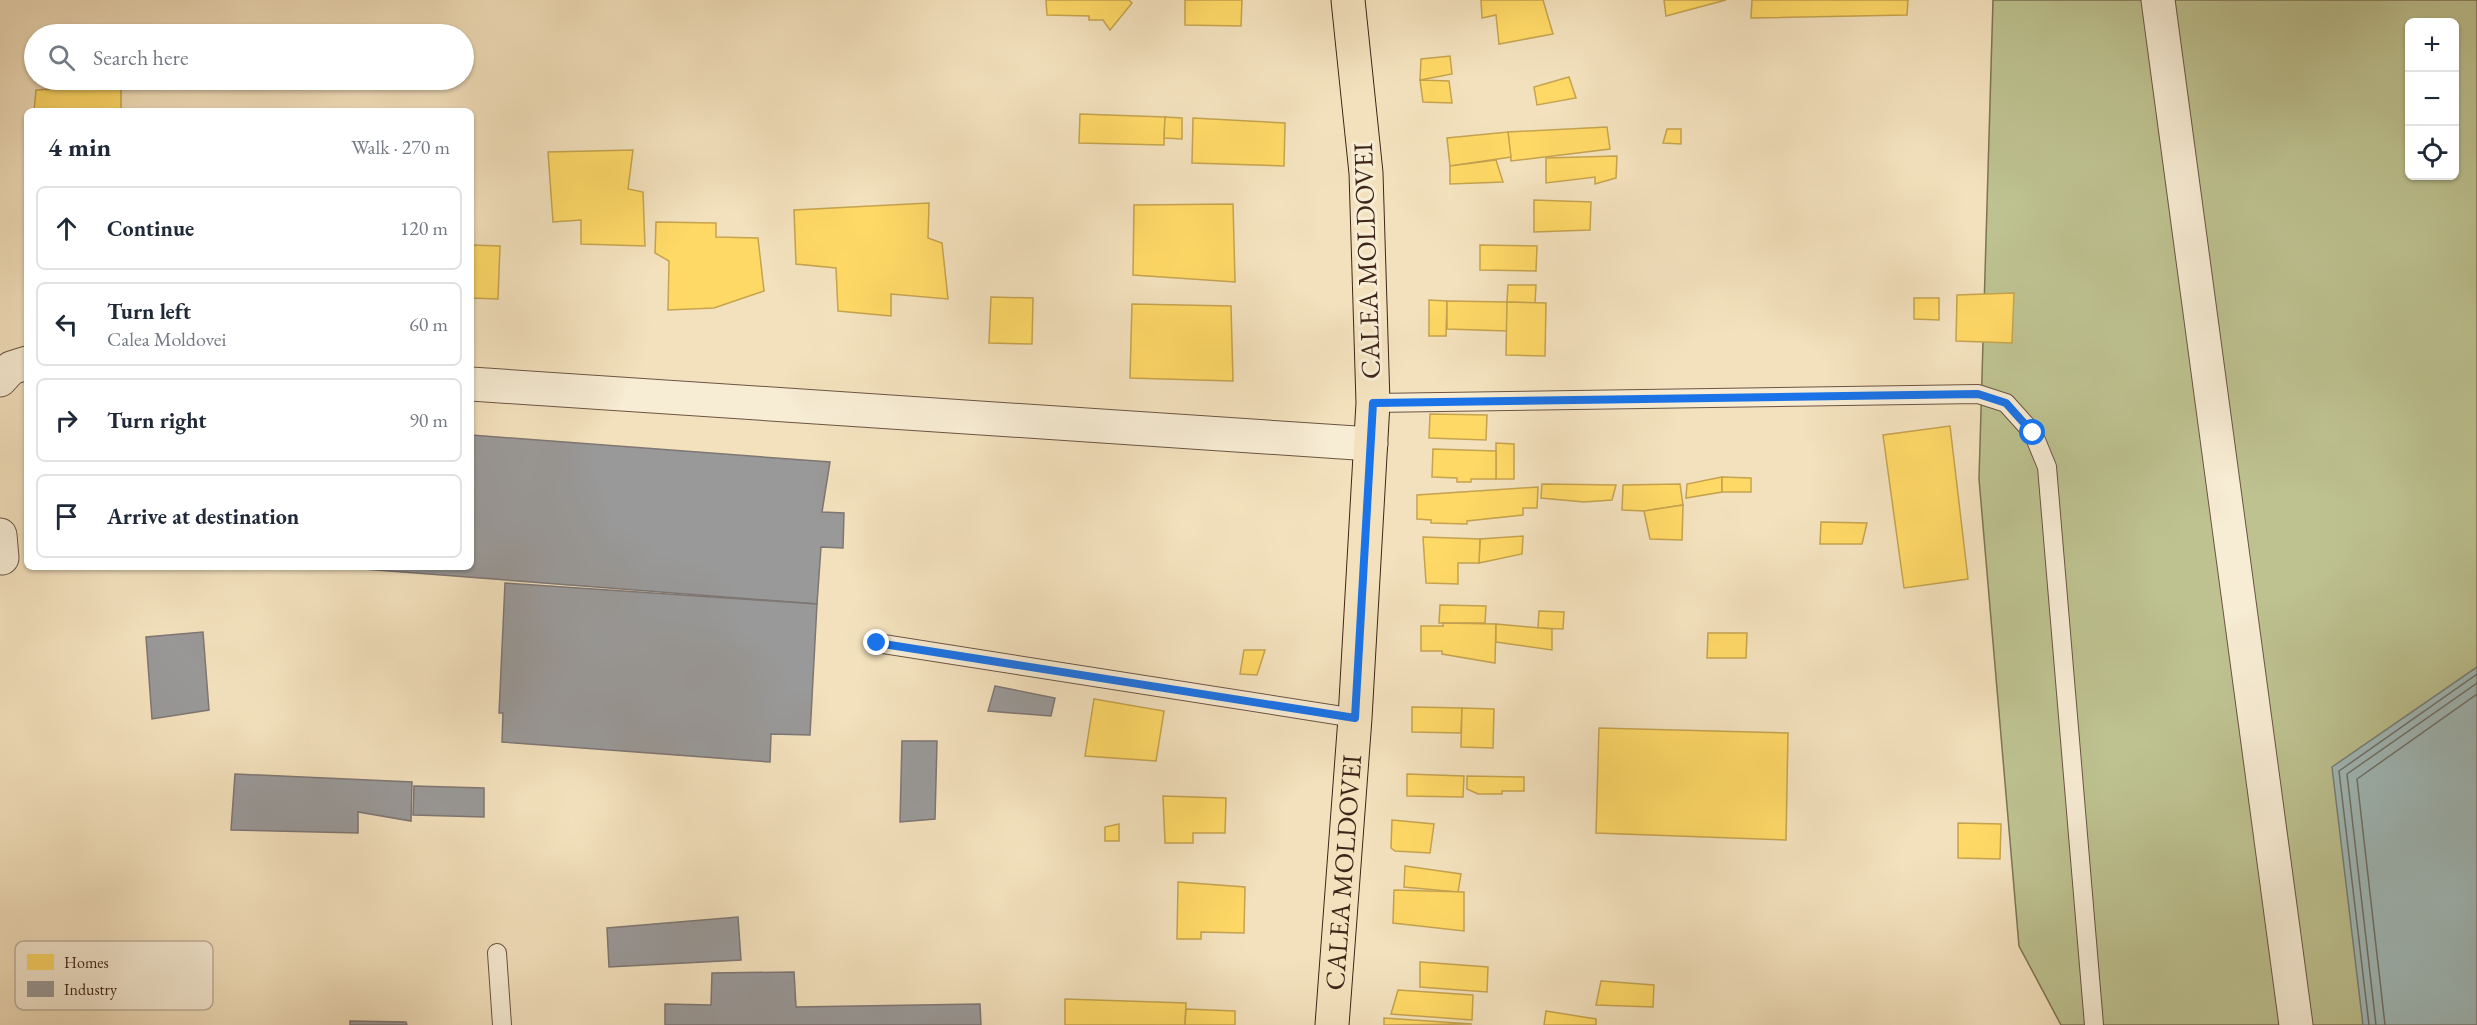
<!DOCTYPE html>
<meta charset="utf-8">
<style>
body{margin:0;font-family:"EB Garamond",serif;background:#f2f2f3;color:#1f2937}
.controls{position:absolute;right:18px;top:18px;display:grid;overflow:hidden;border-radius:9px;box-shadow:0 2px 4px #0004}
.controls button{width:54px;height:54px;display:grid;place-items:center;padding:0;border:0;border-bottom:2px solid #e0e1e3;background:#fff;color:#1f2937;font:30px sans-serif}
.stop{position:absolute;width:18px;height:18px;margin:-14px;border:4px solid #1a73e8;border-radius:50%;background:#fff}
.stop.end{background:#1a73e8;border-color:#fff;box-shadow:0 2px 6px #0008}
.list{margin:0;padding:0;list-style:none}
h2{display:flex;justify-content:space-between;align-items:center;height:78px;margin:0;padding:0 24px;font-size:26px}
h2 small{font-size:20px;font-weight:400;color:#747a83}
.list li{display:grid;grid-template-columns:39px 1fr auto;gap:18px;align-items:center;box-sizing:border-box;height:84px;margin:0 12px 12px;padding:0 12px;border:2px solid #e0e1e3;border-radius:9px}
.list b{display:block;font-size:22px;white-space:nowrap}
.list p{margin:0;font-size:20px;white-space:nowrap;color:#747a83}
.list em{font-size:20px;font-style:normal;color:#747a83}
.icon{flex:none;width:33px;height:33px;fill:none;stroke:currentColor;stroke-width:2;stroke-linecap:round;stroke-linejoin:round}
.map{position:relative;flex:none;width:2477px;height:1025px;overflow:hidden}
.search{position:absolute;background:#fff;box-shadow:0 2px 4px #0004;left:24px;top:24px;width:450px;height:66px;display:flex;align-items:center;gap:15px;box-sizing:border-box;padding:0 21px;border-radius:33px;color:#747a83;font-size:22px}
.panel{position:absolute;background:#fff;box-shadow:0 2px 4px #0004;left:24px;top:108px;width:450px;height:462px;border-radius:9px}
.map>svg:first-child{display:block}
.green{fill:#bdc290;stroke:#7e7454;stroke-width:1.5;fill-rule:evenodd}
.water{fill:#a0bbbb;stroke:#797f7a;stroke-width:1.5}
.homes{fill:#ffd966;stroke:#c5a34f;stroke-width:1.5}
.industry{fill:#999;stroke:#7e7673;stroke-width:1.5}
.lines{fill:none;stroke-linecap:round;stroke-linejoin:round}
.shore{stroke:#70706a;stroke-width:1.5}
.service-casing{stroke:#6c5442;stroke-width:20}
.minor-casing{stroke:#6c5442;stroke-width:35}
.primary-casing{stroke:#3f2519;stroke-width:35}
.service{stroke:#f7ecd4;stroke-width:18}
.minor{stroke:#f7ecd4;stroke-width:33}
.primary{stroke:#f3e1bd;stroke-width:33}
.route{stroke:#1a73e8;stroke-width:8}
.labels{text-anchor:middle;stroke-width:6;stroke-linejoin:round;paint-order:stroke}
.street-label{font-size:27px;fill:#3f2519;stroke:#f7ecd4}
.key{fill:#f7ecd4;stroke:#c0b09c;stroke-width:1.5}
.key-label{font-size:16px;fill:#3f2519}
</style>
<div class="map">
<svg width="2477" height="1025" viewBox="0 0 2477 1025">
<rect width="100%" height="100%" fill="#f3e1bd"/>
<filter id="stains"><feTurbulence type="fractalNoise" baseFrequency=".00333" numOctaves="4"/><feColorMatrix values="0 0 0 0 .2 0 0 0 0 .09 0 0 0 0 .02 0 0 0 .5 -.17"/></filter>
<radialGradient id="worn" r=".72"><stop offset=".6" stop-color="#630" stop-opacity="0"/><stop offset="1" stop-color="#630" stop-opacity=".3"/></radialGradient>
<path class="green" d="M1993 0H2477V1025H2061L2019 946 1979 479ZM2410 22H2454V176H2410Z"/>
<path class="water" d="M2477 667V1025H2363L2332 767Z"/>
<g class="homes">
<path d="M1046 0H1129L1132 3 1110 30 1103 20H1089V16L1047 15Z"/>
<path d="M1185 0H1242L1241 26 1185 25Z"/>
<path d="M1481 0H1543L1553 34 1499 44 1496 15 1482 18Z"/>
<path d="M1664 0H1726L1666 16Z"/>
<path d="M1752 0H1908L1907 15 1751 18Z"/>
<path d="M1450 56 1452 74 1420 80 1421 59Z"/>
<path d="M1569 77 1576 98 1537 105 1534 87Z"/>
<path d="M1420 80 1449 81 1452 103 1423 102Z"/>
<path d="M121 85V111H34L36 90Z"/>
<path d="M1080 114 1165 117 1164 145 1079 143Z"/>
<path d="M1165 117 1182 118V139L1164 138Z"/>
<path d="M1193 118 1285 123 1284 166 1192 163Z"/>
<path d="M1607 127 1610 149 1511 161 1508 132Z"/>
<path d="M1667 129H1681V144L1663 143Z"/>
<path d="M1508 132 1511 157 1450 166 1447 138Z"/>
<path d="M633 150 628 189 643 192 645 246 581 244V220L553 222 548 152Z"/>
<path d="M1617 156 1616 178 1595 184V177L1546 183V158Z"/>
<path d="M1496 160 1503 182 1450 184V166Z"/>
<path d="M1534 200 1591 202 1590 230 1534 232Z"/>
<path d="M929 203 928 238 942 243 948 299 891 294V316L838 311 836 268 796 264 794 210Z"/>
<path d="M1233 204 1235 282 1133 275 1134 205Z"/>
<path d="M656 222 716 223V237L758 238 764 291 714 308 668 310 669 261 655 253Z"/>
<path d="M471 245 500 246 498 299 471 298Z"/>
<path d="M1480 245 1537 246 1536 271 1480 270Z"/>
<path d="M1508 285H1536L1535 303 1507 302Z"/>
<path d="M2014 293 2012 343 1956 341 1957 295Z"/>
<path d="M991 297 1033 298 1032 344 989 343Z"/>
<path d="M1914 298H1939V320L1914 319Z"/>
<path d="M1429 300 1447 301 1446 336H1429Z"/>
<path d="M1447 301 1507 302V331L1447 329Z"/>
<path d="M1507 302 1546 303 1545 356 1506 355Z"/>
<path d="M1132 304 1231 306 1233 381 1130 378Z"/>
<path d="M1430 414 1487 415 1486 440 1429 438Z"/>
<path d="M1950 426 1968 579 1904 588 1883 435Z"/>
<path d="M1496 443 1514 444V479H1496Z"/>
<path d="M1433 449 1496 451V479H1471V482H1457V478L1432 477Z"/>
<path d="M1722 477V492L1686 498 1687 484Z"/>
<path d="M1722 477 1751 478V492H1722Z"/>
<path d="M1542 484 1616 485 1612 500 1584 502 1541 498Z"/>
<path d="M1680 484 1683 505 1644 511 1622 510 1623 485Z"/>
<path d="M1538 487 1537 508H1523V515L1467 521V524L1431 523V520L1417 519V495Z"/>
<path d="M1683 505 1682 540 1650 539 1644 511Z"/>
<path d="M1821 522 1867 523 1862 544H1820Z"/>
<path d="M1523 536 1522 554 1479 563 1480 539Z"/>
<path d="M1423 537 1480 539 1479 563H1458V584L1426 583Z"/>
<path d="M1440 605 1486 606 1485 623H1439Z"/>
<path d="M1539 611 1564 612 1563 629 1538 628Z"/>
<path d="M1443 623 1496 624 1495 663 1442 654V651H1421V626H1443Z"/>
<path d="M1496 624 1552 629V650L1496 642Z"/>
<path d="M1708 633H1747L1746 658H1707Z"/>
<path d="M1244 650H1265L1257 675 1240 674Z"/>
<path d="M1094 699 1164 711 1156 761 1085 756Z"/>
<path d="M1412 707 1462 708 1461 733 1412 732Z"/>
<path d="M1462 708 1494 709 1493 748 1461 747Z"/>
<path d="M1599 728 1788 733 1786 840 1596 833Z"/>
<path d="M1407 774 1464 776 1463 797 1407 796Z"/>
<path d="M1467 776 1524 777V791H1502V794H1478L1467 789Z"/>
<path d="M1163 796 1226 798 1225 833H1193V843H1165Z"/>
<path d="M1392 820 1434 824 1430 853 1395 851 1391 848Z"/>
<path d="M1958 823 2001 824 2000 859 1958 858Z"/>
<path d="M1119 824V841H1105V827Z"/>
<path d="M1405 866 1461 874 1458 892 1404 887Z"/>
<path d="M1178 882 1245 887 1244 933 1201 932V939H1177Z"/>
<path d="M1394 890 1464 892V931L1393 923Z"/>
<path d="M1420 962 1488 967 1487 992 1420 987Z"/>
<path d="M1601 981 1654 985 1653 1007 1596 1005Z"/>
<path d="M1398 990 1473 995 1472 1020 1391 1014Z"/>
<path d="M1065 999 1186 1003 1185 1025H1065Z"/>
<path d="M1186 1009 1235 1011V1025H1185Z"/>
<path d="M1546 1011 1596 1019V1025H1544Z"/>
<path d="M1384 1018 1472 1024 1384 1025Z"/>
</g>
<g class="industry">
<path d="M471 435 830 462 822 512 844 513 843 548 821 547 817 604 350 568 471 567Z"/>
<path d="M505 583 817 604 810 735 771 734 770 762 502 742 503 713H499Z"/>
<path d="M203 632 209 710 152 719 146 637Z"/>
<path d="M995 686 1055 698 1051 716 988 711Z"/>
<path d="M902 741H937L935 819 900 822Z"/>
<path d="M235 774 412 782 411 821 358 812V833L231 830Z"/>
<path d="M414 786 484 788V817L413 815Z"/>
<path d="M738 917 741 960 609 967 607 928Z"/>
<path d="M794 972 796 1007 980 1004 981 1025H665V1004L711 1005 712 973Z"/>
<path d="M350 1021 406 1022 407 1025H350Z"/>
</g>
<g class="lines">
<g class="shore">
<path d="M2369 1025 2339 771 2477 674"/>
<path d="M2376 1025 2347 774 2477 683"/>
<path d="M2385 1025 2357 779 2477 694"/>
</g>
<defs>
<g id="service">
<path d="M1373 403 1978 394 2006 403 2033 433 2047 467 2094 1025"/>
<path d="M877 643 1355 718"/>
<path d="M497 953 502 1025"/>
</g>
<g id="minor">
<path d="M2158 0 2296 1025"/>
<path d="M0 380 11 368 27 363"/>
<path d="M471 384 1371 444"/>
<path d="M0 535 2 558"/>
</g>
<g id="primary">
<path id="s1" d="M1332 1025 1355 718 1373 403 1366 173 1348 0"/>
</g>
</defs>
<use href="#service" class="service-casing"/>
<use href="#minor" class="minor-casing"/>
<use href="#primary" class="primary-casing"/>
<use href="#service" class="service"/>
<use href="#minor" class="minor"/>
<use href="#primary" class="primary"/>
</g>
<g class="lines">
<path class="route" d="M877 643 1355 718 1373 403 1978 394 2006 403 2033 433"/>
</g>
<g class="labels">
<g class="street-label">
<text transform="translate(1367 261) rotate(-92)" y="9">CALEA MOLDOVEI</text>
<text dy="9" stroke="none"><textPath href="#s1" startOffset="153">CALEA MOLDOVEI</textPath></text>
</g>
</g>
<rect x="15" y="941" width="198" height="69" rx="9" class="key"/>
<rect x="27" y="954" width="27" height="16" fill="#ffd966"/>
<rect x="27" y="981" width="27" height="16" fill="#999"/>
<g class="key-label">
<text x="64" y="968">Homes</text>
<text x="64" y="995">Industry</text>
</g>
<rect width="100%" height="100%" filter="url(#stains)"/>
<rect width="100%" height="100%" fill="url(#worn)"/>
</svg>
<div class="controls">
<button>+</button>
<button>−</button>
<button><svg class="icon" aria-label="locate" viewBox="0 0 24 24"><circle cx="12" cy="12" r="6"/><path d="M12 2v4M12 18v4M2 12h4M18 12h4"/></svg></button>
</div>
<div class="stop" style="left:2033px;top:433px"></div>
<div class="stop end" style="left:877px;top:643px"></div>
<div class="search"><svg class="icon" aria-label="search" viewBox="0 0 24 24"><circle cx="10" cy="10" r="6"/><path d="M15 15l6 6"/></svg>Search here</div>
<section class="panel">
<h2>4 min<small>Walk · 270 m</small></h2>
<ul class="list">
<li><svg class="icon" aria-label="ahead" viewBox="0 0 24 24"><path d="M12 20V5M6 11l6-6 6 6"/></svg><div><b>Continue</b></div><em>120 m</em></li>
<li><svg class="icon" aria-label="left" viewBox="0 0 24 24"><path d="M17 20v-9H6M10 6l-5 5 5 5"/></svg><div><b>Turn left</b><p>Calea Moldovei</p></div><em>60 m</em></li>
<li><svg class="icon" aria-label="right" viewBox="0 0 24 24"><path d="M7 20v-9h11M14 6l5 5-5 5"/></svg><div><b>Turn right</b></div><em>90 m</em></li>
<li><svg class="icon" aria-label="arrive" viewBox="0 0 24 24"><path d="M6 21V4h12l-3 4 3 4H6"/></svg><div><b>Arrive at destination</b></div></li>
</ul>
</section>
</div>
